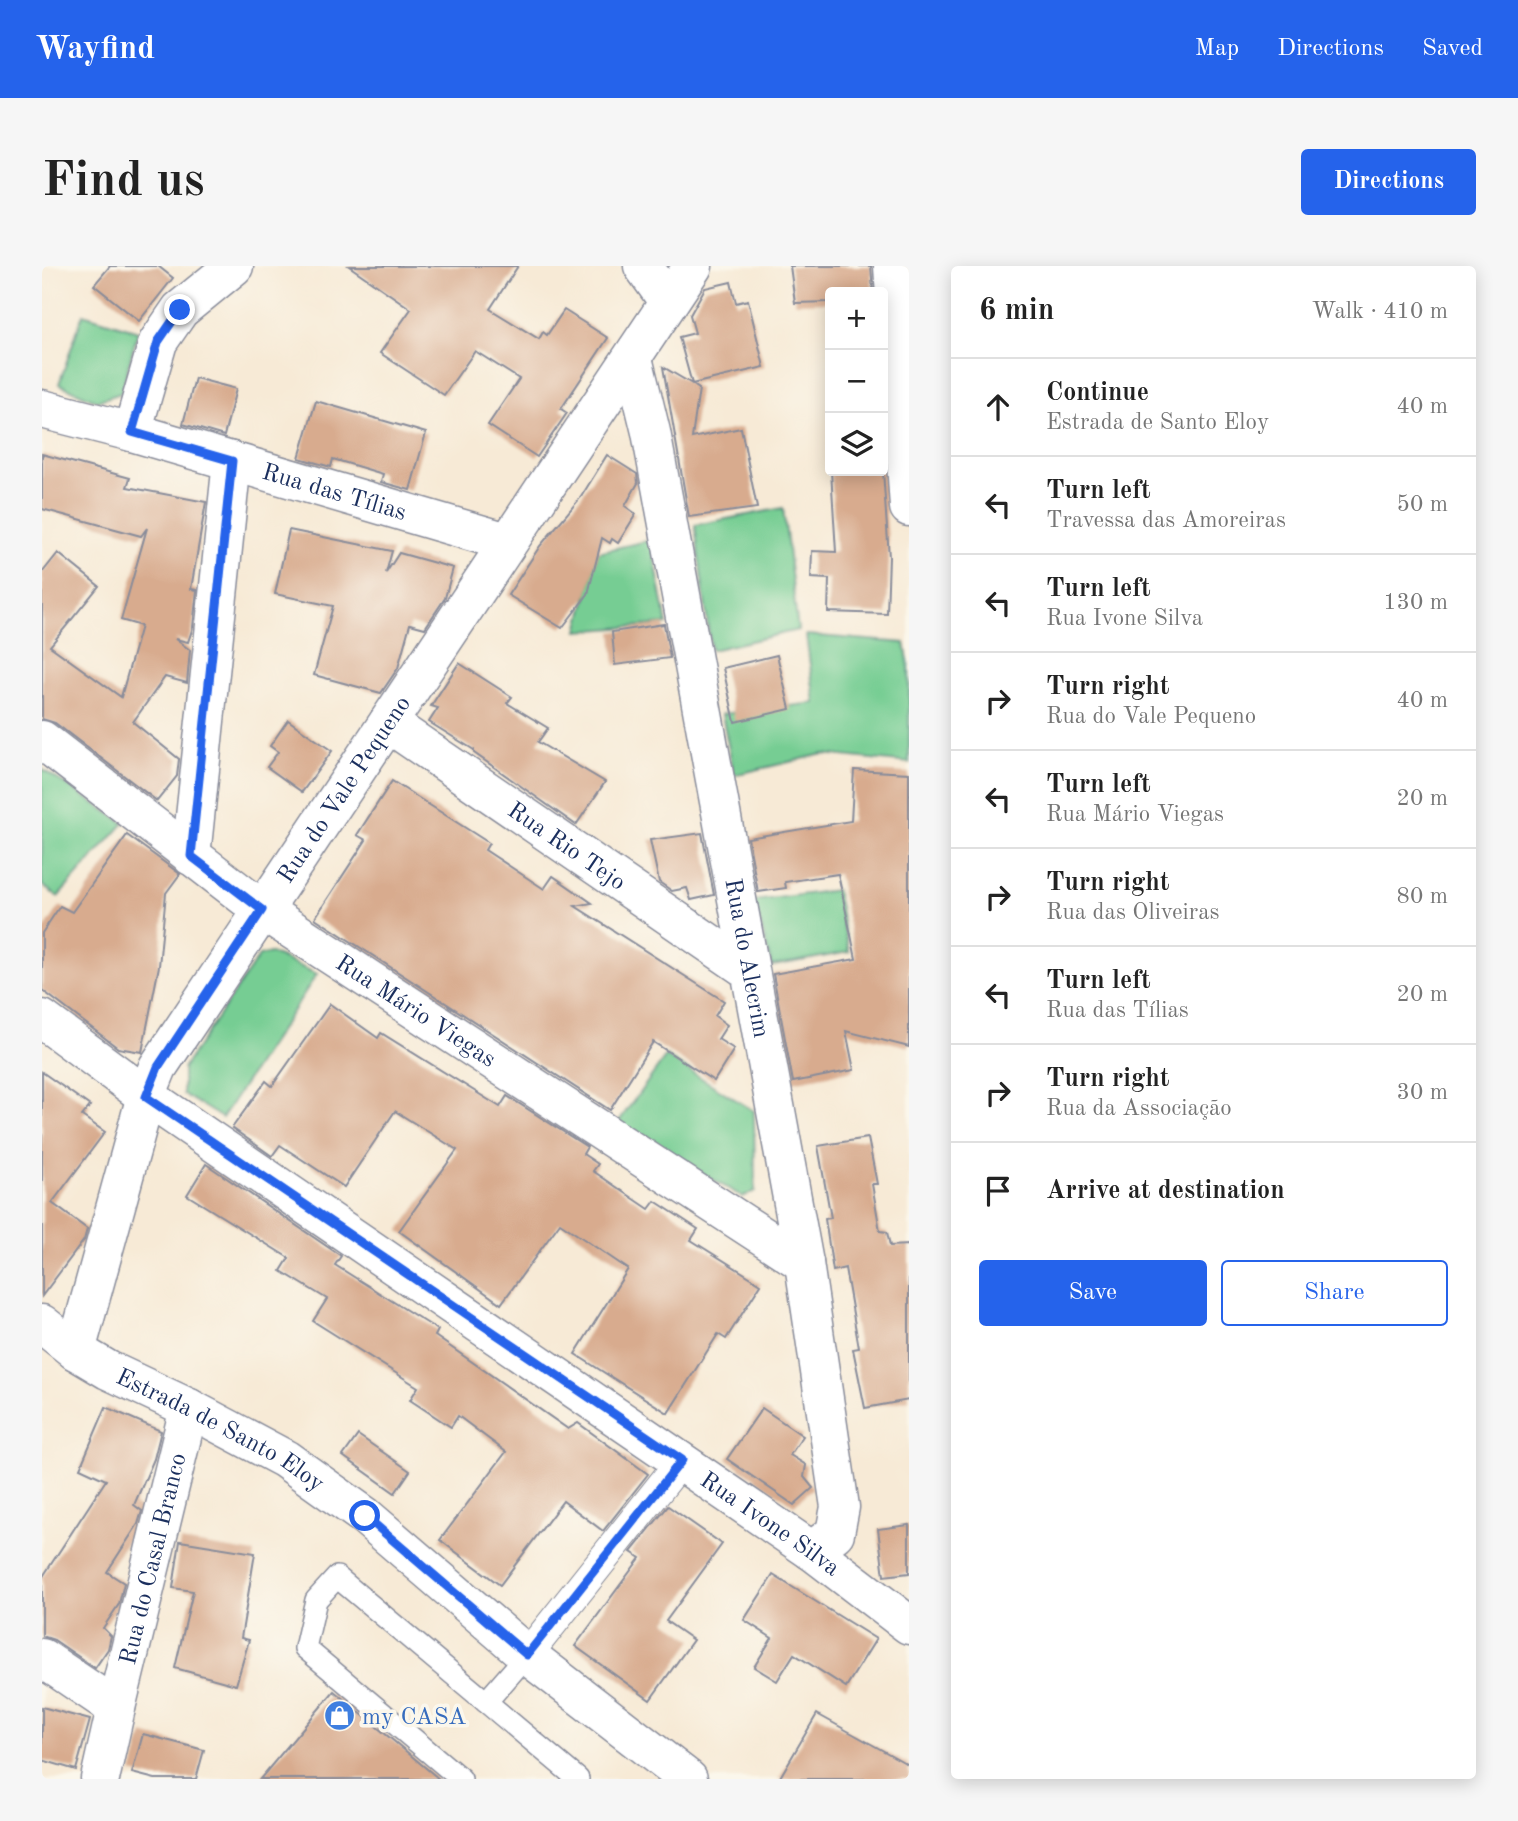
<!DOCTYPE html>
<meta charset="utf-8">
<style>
body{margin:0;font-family:"Old Standard TT",serif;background:#f6f6f6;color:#222}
.controls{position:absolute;right:21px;top:21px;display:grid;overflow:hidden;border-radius:7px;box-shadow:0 4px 18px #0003}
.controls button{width:63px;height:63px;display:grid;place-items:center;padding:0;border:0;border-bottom:2px solid #e0e0e0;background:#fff;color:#222;font:35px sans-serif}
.stop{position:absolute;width:21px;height:21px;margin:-16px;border:5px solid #2563eb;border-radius:50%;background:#fff}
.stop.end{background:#2563eb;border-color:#fff;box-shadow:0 2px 7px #0008}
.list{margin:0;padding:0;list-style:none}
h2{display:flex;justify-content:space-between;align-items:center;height:91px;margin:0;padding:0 28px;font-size:30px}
h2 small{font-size:23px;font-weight:400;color:#767676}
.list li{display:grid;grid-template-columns:46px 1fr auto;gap:21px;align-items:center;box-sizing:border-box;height:98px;padding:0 28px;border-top:2px solid #e0e0e0}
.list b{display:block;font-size:26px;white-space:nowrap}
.list p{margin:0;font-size:23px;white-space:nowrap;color:#767676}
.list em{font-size:23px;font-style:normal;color:#767676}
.actions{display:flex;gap:14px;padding:21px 28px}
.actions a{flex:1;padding:16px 0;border:2px solid #2563eb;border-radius:7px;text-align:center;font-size:24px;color:#2563eb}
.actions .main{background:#2563eb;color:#fff}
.icon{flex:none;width:38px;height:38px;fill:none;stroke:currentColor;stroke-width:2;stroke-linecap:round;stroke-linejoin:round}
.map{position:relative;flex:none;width:867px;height:1513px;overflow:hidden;border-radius:7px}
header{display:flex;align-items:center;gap:42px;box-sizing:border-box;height:98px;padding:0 35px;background:#2563eb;color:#fff}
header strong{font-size:33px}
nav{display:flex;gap:38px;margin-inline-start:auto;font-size:24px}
.intro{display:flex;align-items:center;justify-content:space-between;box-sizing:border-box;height:168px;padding:0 42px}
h1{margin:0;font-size:49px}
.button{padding:18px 32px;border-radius:7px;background:#2563eb;color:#fff;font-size:24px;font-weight:700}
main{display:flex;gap:42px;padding:0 42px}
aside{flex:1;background:#fff;border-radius:7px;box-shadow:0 4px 18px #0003}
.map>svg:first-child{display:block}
.green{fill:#76cd93;stroke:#487e78;stroke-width:2}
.building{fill:#d8ab8e}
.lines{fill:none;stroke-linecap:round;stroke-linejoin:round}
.service-casing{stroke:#898c9a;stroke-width:24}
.pedestrian-casing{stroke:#898c9a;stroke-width:32}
.minor-casing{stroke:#898c9a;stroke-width:41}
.secondary-casing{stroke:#898c9a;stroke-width:41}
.service{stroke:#fff;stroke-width:21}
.pedestrian{stroke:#fff;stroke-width:30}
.minor{stroke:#fff;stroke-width:38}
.secondary{stroke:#fff;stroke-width:38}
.route{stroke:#2563eb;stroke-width:9}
.labels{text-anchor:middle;stroke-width:7;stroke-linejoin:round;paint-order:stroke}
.street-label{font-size:24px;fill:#1b2f5e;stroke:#fbf7ec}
.shop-label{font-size:24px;fill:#366cbe;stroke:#fbf7ec;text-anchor:start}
</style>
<header>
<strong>Wayfind</strong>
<nav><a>Map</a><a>Directions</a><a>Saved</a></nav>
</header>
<div class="intro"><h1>Find us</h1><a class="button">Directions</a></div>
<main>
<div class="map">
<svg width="867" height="1513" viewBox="0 0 867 1513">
<rect width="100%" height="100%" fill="#fbf7ec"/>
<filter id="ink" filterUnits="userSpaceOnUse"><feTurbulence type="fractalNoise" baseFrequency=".0143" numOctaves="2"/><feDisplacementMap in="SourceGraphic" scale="14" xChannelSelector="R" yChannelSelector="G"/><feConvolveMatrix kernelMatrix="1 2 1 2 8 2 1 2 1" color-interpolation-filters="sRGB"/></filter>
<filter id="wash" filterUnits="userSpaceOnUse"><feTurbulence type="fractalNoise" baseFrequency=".00686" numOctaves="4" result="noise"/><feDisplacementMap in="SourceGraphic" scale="28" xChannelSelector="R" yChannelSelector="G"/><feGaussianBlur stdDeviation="1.57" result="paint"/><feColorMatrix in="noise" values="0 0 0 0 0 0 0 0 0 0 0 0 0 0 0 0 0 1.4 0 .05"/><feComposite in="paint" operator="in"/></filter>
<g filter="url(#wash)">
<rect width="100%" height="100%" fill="#f7ead6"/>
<g class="green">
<path d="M41 48 96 65 79 127 55 135 17 118Z"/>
<path d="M741 242 756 364 669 384 653 259Z"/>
<path d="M609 274 625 358 536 365 556 286Z"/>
<path d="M764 369 863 377 867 401V497L781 488 692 509 680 448 773 437Z"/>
<path d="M0 503 82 557 16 631 0 619Z"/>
<path d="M794 624 807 686 730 700 712 635Z"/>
<path d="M228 687 275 708 180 852 141 828V802L217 690Z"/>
<path d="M624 790 712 845 713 925 701 931 575 858Z"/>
</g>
<g id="blocks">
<g class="building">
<path d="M68 0H116L131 12 97 55 52 19Z"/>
<path d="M307 0H476L448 43 497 73 501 66 505 69 522 44 566 72 519 143 525 147 495 191 446 159 477 113 433 85 402 129 338 87 369 43Z"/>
<path d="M748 0H829L831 26H788V36L753 37Z"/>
<path d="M689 16 694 37 706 34 722 101 650 118 657 123 650 172 699 162 715 242 647 251 621 101 650 118 637 71 653 67 648 49 663 22Z"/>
<path d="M153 112 194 123 182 170 141 158Z"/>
<path d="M274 135 384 167 368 224 339 216 341 208 291 193 289 201 257 192Z"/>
<path d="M0 188 88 212 85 221 164 236 149 323 155 324 151 361 146 376 133 373 148 384 145 417 123 411 91 456 137 493 135 510 115 535 13 457 0 453V307L16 287 57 320 8 380 79 431 99 360 79 354 105 262 99 270 0 243Z"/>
<path d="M565 189 595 208 596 217 583 240 594 248 576 277 570 273 568 277 560 272 546 328 520 362 466 329 498 280 539 231Z"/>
<path d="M789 205H841L847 291 845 348 786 346 787 313 769 312 770 285 794 286Z"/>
<path d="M247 264 350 285 344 307 357 287 411 302 403 332 383 362 368 358 356 402 339 427 272 409 291 340 233 328Z"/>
<path d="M622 358 628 392 573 399 570 366Z"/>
<path d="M735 389 748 443 693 456 681 402Z"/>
<path d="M417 397 470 431 465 437 506 462 496 476 563 516 534 559 432 487V484L387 456 396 442 389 440Z"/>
<path d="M246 454 290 485 260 526 225 501 236 486 228 480Z"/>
<path d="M812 504 867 507V781L804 765 812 804 751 816 731 708 814 693 796 608 743 616 744 622 716 626 706 572 809 555Z"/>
<path d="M350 515 447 577 443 584 502 623 511 610 550 637 533 640 682 735 673 750 685 759 676 773 692 783 672 815 611 776 568 844 273 652 324 574 315 569Z"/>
<path d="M660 567 672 629 649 634 645 622 630 625 617 616 608 574Z"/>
<path d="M85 569 138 608 124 627 117 700 100 786 76 782 0 724V667L18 640 30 646Z"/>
<path d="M288 738 336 772 339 767 458 841 465 830 545 881 541 888 556 898 551 905 607 943 613 935 656 963 649 974 719 1018 684 1073 676 1068 626 1147 533 1088 586 1003 518 957 459 1038 357 965 415 884 353 845 302 921 238 879 230 890 190 862 224 815 230 820Z"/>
<path d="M0 806 48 840 40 850 63 866 10 937 45 963 42 974 0 1030Z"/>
<path d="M826 872 835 918H830L838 965 845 966 848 980 867 979V1134L823 1142 811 1083 817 1082 803 1002 791 1005 783 953 789 952 776 880Z"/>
<path d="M164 898 299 990 293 999 396 1064 393 1070 526 1163 536 1157 606 1208 561 1265 521 1235 458 1319 398 1274 464 1186 416 1150 409 1161 368 1134 376 1121 271 1055 285 1033 239 1005 247 992 145 929Z"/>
<path d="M64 1141 119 1165 112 1193 92 1239 100 1245 96 1258 65 1306 82 1317 77 1338 61 1362 69 1370 66 1383 53 1402 12 1374 0 1370V1312L64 1214 38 1202Z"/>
<path d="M720 1142 761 1170 748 1189 764 1199 762 1211 771 1222 752 1239 685 1193Z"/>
<path d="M316 1169 368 1205 353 1227 301 1190Z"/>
<path d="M626 1240 680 1278 624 1355 651 1374 608 1434 533 1380 598 1292 589 1286Z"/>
<path d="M867 1259V1307L842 1310 836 1263Z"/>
<path d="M138 1275 213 1287 199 1372 207 1374 194 1419 133 1402 151 1325 131 1322Z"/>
<path d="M731 1309 834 1373 804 1421 752 1388 735 1415 712 1401 730 1372 702 1354Z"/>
<path d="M292 1425 397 1513H218Z"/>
<path d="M0 1441 48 1454 34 1504 0 1494Z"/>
<path d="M775 1448 867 1499V1513H737Z"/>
<path d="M101 1468 162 1484 154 1513H113L90 1507Z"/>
</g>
</g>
</g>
<g filter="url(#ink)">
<use href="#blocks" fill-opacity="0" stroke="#898c9a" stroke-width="2"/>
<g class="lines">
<defs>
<g id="service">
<path d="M444 1436 485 1389"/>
<path d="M419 1513 263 1382 274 1334 295 1311 536 1513"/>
</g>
<path id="pedestrian" d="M485 1389 640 1194"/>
<g id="minor">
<path d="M601 0 626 35"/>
<path d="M851 0 867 241"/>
<path id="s1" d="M591 92 609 166 762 997 798 1241 793 1267 770 1285"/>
<path id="s2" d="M0 143 90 166 465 276"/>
<path d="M90 166 116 76 138 44 192 0"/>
<path id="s3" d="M346 457 705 703"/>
<path id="s4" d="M0 474 220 644 762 997"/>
<path d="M149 590 190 195"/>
<path id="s5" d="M0 753 104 830 770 1285 867 1359"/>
<path id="s6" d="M34 1085 104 830 116 801 651 0"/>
<path id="s7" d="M0 1392 74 1442 147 1142"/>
<path d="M58 1513 74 1442"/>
</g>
<g id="secondary">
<path id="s8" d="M0 1058 34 1085 66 1104 147 1142 243 1193 323 1250 485 1389 646 1513"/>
</g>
</defs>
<use href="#service" class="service-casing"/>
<use href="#pedestrian" class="pedestrian-casing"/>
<use href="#minor" class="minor-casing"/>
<use href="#secondary" class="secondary-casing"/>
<use href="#service" class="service"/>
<use href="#pedestrian" class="pedestrian"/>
<use href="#minor" class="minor"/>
<use href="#secondary" class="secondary"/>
</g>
</g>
<g class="lines" filter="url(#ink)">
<path class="route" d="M138 44 116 76 90 166 190 195 149 590 220 644 116 801 104 831 640 1194 485 1389 323 1250"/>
</g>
<defs>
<symbol id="shop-disc" viewBox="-11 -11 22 22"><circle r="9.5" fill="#3f7fe0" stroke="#fbf7ec"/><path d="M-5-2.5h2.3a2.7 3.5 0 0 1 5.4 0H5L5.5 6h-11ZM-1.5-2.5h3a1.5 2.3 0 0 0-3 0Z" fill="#fff"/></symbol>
</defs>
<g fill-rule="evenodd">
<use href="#shop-disc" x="280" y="1432" width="35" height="35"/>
</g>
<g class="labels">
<g class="street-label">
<text dy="8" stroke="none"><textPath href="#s2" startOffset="304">Rua das Tílias</textPath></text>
<text dy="8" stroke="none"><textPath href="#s6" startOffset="630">Rua do Vale Pequeno</textPath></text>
<text dy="8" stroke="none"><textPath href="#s3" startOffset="217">Rua Rio Tejo</textPath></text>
<text dy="8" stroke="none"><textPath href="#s1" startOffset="611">Rua do Alecrim</textPath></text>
<text dy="8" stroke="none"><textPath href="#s4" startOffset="462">Rua Mário Viegas</textPath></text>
<text dy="8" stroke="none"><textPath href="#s8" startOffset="208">Estrada de Santo Eloy</textPath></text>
<text dy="8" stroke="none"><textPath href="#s5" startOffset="886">Rua Ivone Silva</textPath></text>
<text dy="8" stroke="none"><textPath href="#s7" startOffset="243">Rua do Casal Branco</textPath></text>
</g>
<g class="shop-label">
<text x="320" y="1458">my CASA</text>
</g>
</g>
</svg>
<div class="controls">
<button>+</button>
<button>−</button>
<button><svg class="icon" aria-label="layers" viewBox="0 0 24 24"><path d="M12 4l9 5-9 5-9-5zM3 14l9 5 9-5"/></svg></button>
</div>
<div class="stop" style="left:323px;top:1250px"></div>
<div class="stop end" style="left:138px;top:44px"></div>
</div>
<aside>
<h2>6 min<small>Walk · 410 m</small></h2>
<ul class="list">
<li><svg class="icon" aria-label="ahead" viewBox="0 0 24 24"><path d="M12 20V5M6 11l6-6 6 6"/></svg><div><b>Continue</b><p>Estrada de Santo Eloy</p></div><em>40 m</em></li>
<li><svg class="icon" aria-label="left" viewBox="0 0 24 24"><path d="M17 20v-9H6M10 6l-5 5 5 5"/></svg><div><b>Turn left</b><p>Travessa das Amoreiras</p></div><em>50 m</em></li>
<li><svg class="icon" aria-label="left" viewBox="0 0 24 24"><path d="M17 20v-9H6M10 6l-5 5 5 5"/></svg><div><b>Turn left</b><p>Rua Ivone Silva</p></div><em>130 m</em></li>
<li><svg class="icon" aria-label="right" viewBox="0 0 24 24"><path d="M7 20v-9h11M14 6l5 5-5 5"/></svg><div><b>Turn right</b><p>Rua do Vale Pequeno</p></div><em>40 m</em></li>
<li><svg class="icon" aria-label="left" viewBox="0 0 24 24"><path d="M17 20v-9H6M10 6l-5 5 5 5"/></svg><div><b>Turn left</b><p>Rua Mário Viegas</p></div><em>20 m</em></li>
<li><svg class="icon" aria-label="right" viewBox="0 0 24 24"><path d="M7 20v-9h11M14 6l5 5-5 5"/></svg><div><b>Turn right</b><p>Rua das Oliveiras</p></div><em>80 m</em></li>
<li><svg class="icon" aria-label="left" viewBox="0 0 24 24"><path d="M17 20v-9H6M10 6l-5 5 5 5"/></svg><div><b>Turn left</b><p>Rua das Tílias</p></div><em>20 m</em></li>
<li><svg class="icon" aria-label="right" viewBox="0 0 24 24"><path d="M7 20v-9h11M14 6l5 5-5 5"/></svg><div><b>Turn right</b><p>Rua da Associação</p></div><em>30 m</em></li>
<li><svg class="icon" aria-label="arrive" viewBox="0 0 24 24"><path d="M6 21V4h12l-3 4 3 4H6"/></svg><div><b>Arrive at destination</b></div></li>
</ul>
<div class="actions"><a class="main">Save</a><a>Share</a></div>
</aside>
</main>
